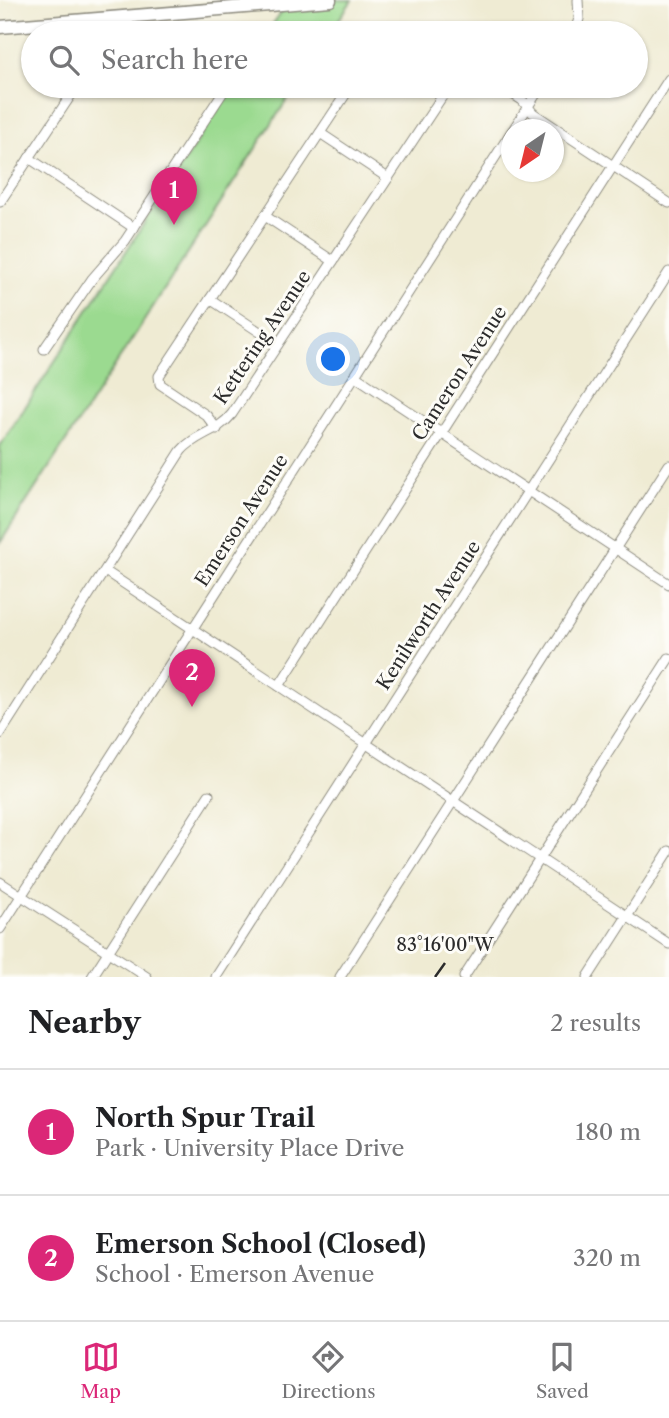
<!DOCTYPE html>
<meta charset="utf-8">
<style>
body{margin:0;font-family:"Libre Caslon Text",serif;background:#f2f2f2;color:#202124}
.compass{position:absolute;left:501px;top:119px;width:63px;height:63px;border-radius:50%;background:#fff;box-shadow:0 2px 5px #0004;rotate:215deg}
.you{position:absolute;left:334px;top:360px;width:24px;height:24px;margin:-18px;border:5px solid #fff;border-radius:50%;background:#1a73e8;box-shadow:0 0 0 10px #1a73e833}
.badge{display:grid;place-items:center;width:46px;height:46px;border-radius:50%;background:#db2777;color:#fff;font-size:23px;font-weight:700}
.pin{position:absolute;translate:-50% -58px;filter:drop-shadow(0 2px 4px #0008)}
.pin::after{content:'';position:absolute;top:37px;width:24px;height:21px;background:inherit;clip-path:polygon(0 0,100% 0,50% 100%)}
.list{margin:0;padding:0;list-style:none}
h2{display:flex;justify-content:space-between;align-items:center;height:91px;margin:0;padding:0 28px;font-size:30px}
h2 small{font-size:23px;font-weight:400;color:#757577}
.list li{display:grid;grid-template-columns:46px 1fr auto;gap:21px;align-items:center;box-sizing:border-box;height:126px;padding:0 28px;border-top:2px solid #e0e0e0}
.list b{display:block;font-size:26px;white-space:nowrap}
.list p{margin:0;font-size:23px;white-space:nowrap;color:#757577}
.list em{font-size:23px;font-style:normal;color:#757577}
.icon{flex:none;width:38px;height:38px;fill:none;stroke:currentColor;stroke-width:2;stroke-linecap:round;stroke-linejoin:round}
.map{position:relative;flex:none;width:669px;height:977px;overflow:hidden}
.search{position:absolute;background:#fff;box-shadow:0 2px 5px #0004;left:21px;right:21px;top:21px;height:77px;display:flex;align-items:center;gap:18px;box-sizing:border-box;padding:0 24px;border-radius:38px;color:#757577;font-size:26px}
.sheet{height:343px;background:#fff}
nav{display:flex;justify-content:space-around;align-items:center;box-sizing:border-box;height:98px;border-top:2px solid #e0e0e0;background:#fff;font-size:19px;color:#757577}
nav a{display:grid;justify-items:center;gap:4px}
nav .on{color:#db2777}
.map>svg:first-child{display:block}
.green{fill:#9bda90;stroke:#63825e;stroke-width:2}
.lines{fill:none;stroke-linecap:round;stroke-linejoin:round}
.street-casing{stroke:#8d8b7f;stroke-width:11}
.secondary-casing{stroke:#8d8b7f;stroke-width:15}
.street{stroke:#fff;stroke-width:9}
.secondary{stroke:#fff;stroke-width:12}
.ticks{fill:none;stroke:#2b2b2b;stroke-width:2.5}
.labels{text-anchor:middle;stroke-width:6;stroke-linejoin:round;paint-order:stroke}
.street-label{font-size:19px;fill:#2b2b2b;stroke:#fdfcf7}
.ticks-label{font-size:18px;text-anchor:middle;fill:#2b2b2b;stroke:#fdfcf7;stroke-width:6;stroke-linejoin:round;paint-order:stroke}
</style>
<div class="map">
<svg width="669" height="977" viewBox="0 0 669 977">
<rect width="100%" height="100%" fill="#fdfcf7"/>
<filter id="ink" filterUnits="userSpaceOnUse"><feTurbulence type="fractalNoise" baseFrequency=".0143" numOctaves="2"/><feDisplacementMap in="SourceGraphic" scale="14" xChannelSelector="R" yChannelSelector="G"/><feConvolveMatrix kernelMatrix="1 2 1 2 8 2 1 2 1" color-interpolation-filters="sRGB"/></filter>
<filter id="wash" filterUnits="userSpaceOnUse"><feTurbulence type="fractalNoise" baseFrequency=".00686" numOctaves="4" result="noise"/><feDisplacementMap in="SourceGraphic" scale="28" xChannelSelector="R" yChannelSelector="G"/><feGaussianBlur stdDeviation="1.57" result="paint"/><feColorMatrix in="noise" values="0 0 0 0 0 0 0 0 0 0 0 0 0 0 0 0 0 1.4 0 .05"/><feComposite in="paint" operator="in"/></filter>
<g filter="url(#wash)">
<rect width="100%" height="100%" fill="#efebd3"/>
<g class="green">
<path d="M289 0H352L330 33H267Z"/>
<path d="M233 86H296L0 543V446Z"/>
</g>
</g>
<g filter="url(#ink)">
<g class="lines">
<defs>
<g id="street">
<path d="M128 17 129 33"/>
<path d="M114 18 115 33"/>
<path d="M574 33 579 19 578 0"/>
<path d="M428 86 443 96"/>
<path d="M500 86 522 100 533 113 669 203"/>
<path d="M513 130 541 86"/>
<path d="M320 133 388 178"/>
<path d="M29 158 134 228"/>
<path d="M0 202 77 86"/>
<path d="M265 216 333 261"/>
<path d="M210 299 278 344"/>
<path d="M44 349 92 279 125 241 227 86"/>
<path d="M355 376 669 584"/>
<path d="M217 429 206 415 160 384 159 376 351 86"/>
<path d="M105 571 669 944"/>
<path d="M279 686 669 79"/>
<path d="M0 734 181 451C195 434 218 432 232 414L449 86"/>
<path d="M0 882 147 977"/>
<path d="M0 929 512 131"/>
<path d="M92 977 209 795"/>
<path d="M216 977 669 272"/>
<path d="M340 977 669 465"/>
<path d="M464 977 669 658"/>
<path d="M588 977 669 851"/>
</g>
<path id="secondary" d="M0 27 330 0"/>
</defs>
<use href="#street" class="street-casing"/>
<use href="#secondary" class="secondary-casing"/>
<use href="#street" class="street"/>
<use href="#secondary" class="secondary"/>
</g>
</g>
<path class="ticks" d="M435 977 445 963"/>
<g class="labels">
<g class="street-label">
<text transform="translate(262 337) rotate(-56)" y="7">Kettering Avenue</text>
<text transform="translate(459 373) rotate(-57)" y="7">Cameron Avenue</text>
<text transform="translate(241 520) rotate(-57)" y="7">Emerson Avenue</text>
<text transform="translate(428 615) rotate(-57)" y="7">Kenilworth Avenue</text>
</g>
</g>
<g class="ticks-label">
<text x="445" y="951">83°16'00"W</text>
</g>
</svg>
<svg class="compass" viewBox="-18 -18 36 36"><path d="M0-13l5 13h-10z" fill="#e53935"/><path d="M0 13l5-13h-10z" fill="#757577"/></svg>
<div class="you"></div>
<div class="pin badge" style="left:174px;top:225px">1</div>
<div class="pin badge" style="left:192px;top:707px">2</div>
<div class="search"><svg class="icon" aria-label="search" viewBox="0 0 24 24"><circle cx="10" cy="10" r="6"/><path d="M15 15l6 6"/></svg>Search here</div>
</div>
<section class="sheet">
<h2>Nearby<small>2 results</small></h2>
<ul class="list">
<li><span class="badge">1</span><div><b>North Spur Trail</b><p>Park · University Place Drive</p></div><em>180 m</em></li>
<li><span class="badge">2</span><div><b>Emerson School (Closed)</b><p>School · Emerson Avenue</p></div><em>320 m</em></li>
</ul>
</section>
<nav>
<a class="on"><svg class="icon" aria-label="map" viewBox="0 0 24 24"><path d="M3 6l6-2 6 2 6-2v14l-6 2-6-2-6 2zM9 4v14M15 6v14"/></svg>Map</a>
<a><svg class="icon" aria-label="directions" viewBox="0 0 24 24"><path d="M12 3l9 9-9 9-9-9zM9 14v-3h6M13 9l2 2-2 2"/></svg>Directions</a>
<a><svg class="icon" aria-label="saved" viewBox="0 0 24 24"><path d="M7 4h10v16l-5-4-5 4z"/></svg>Saved</a>
</nav>
